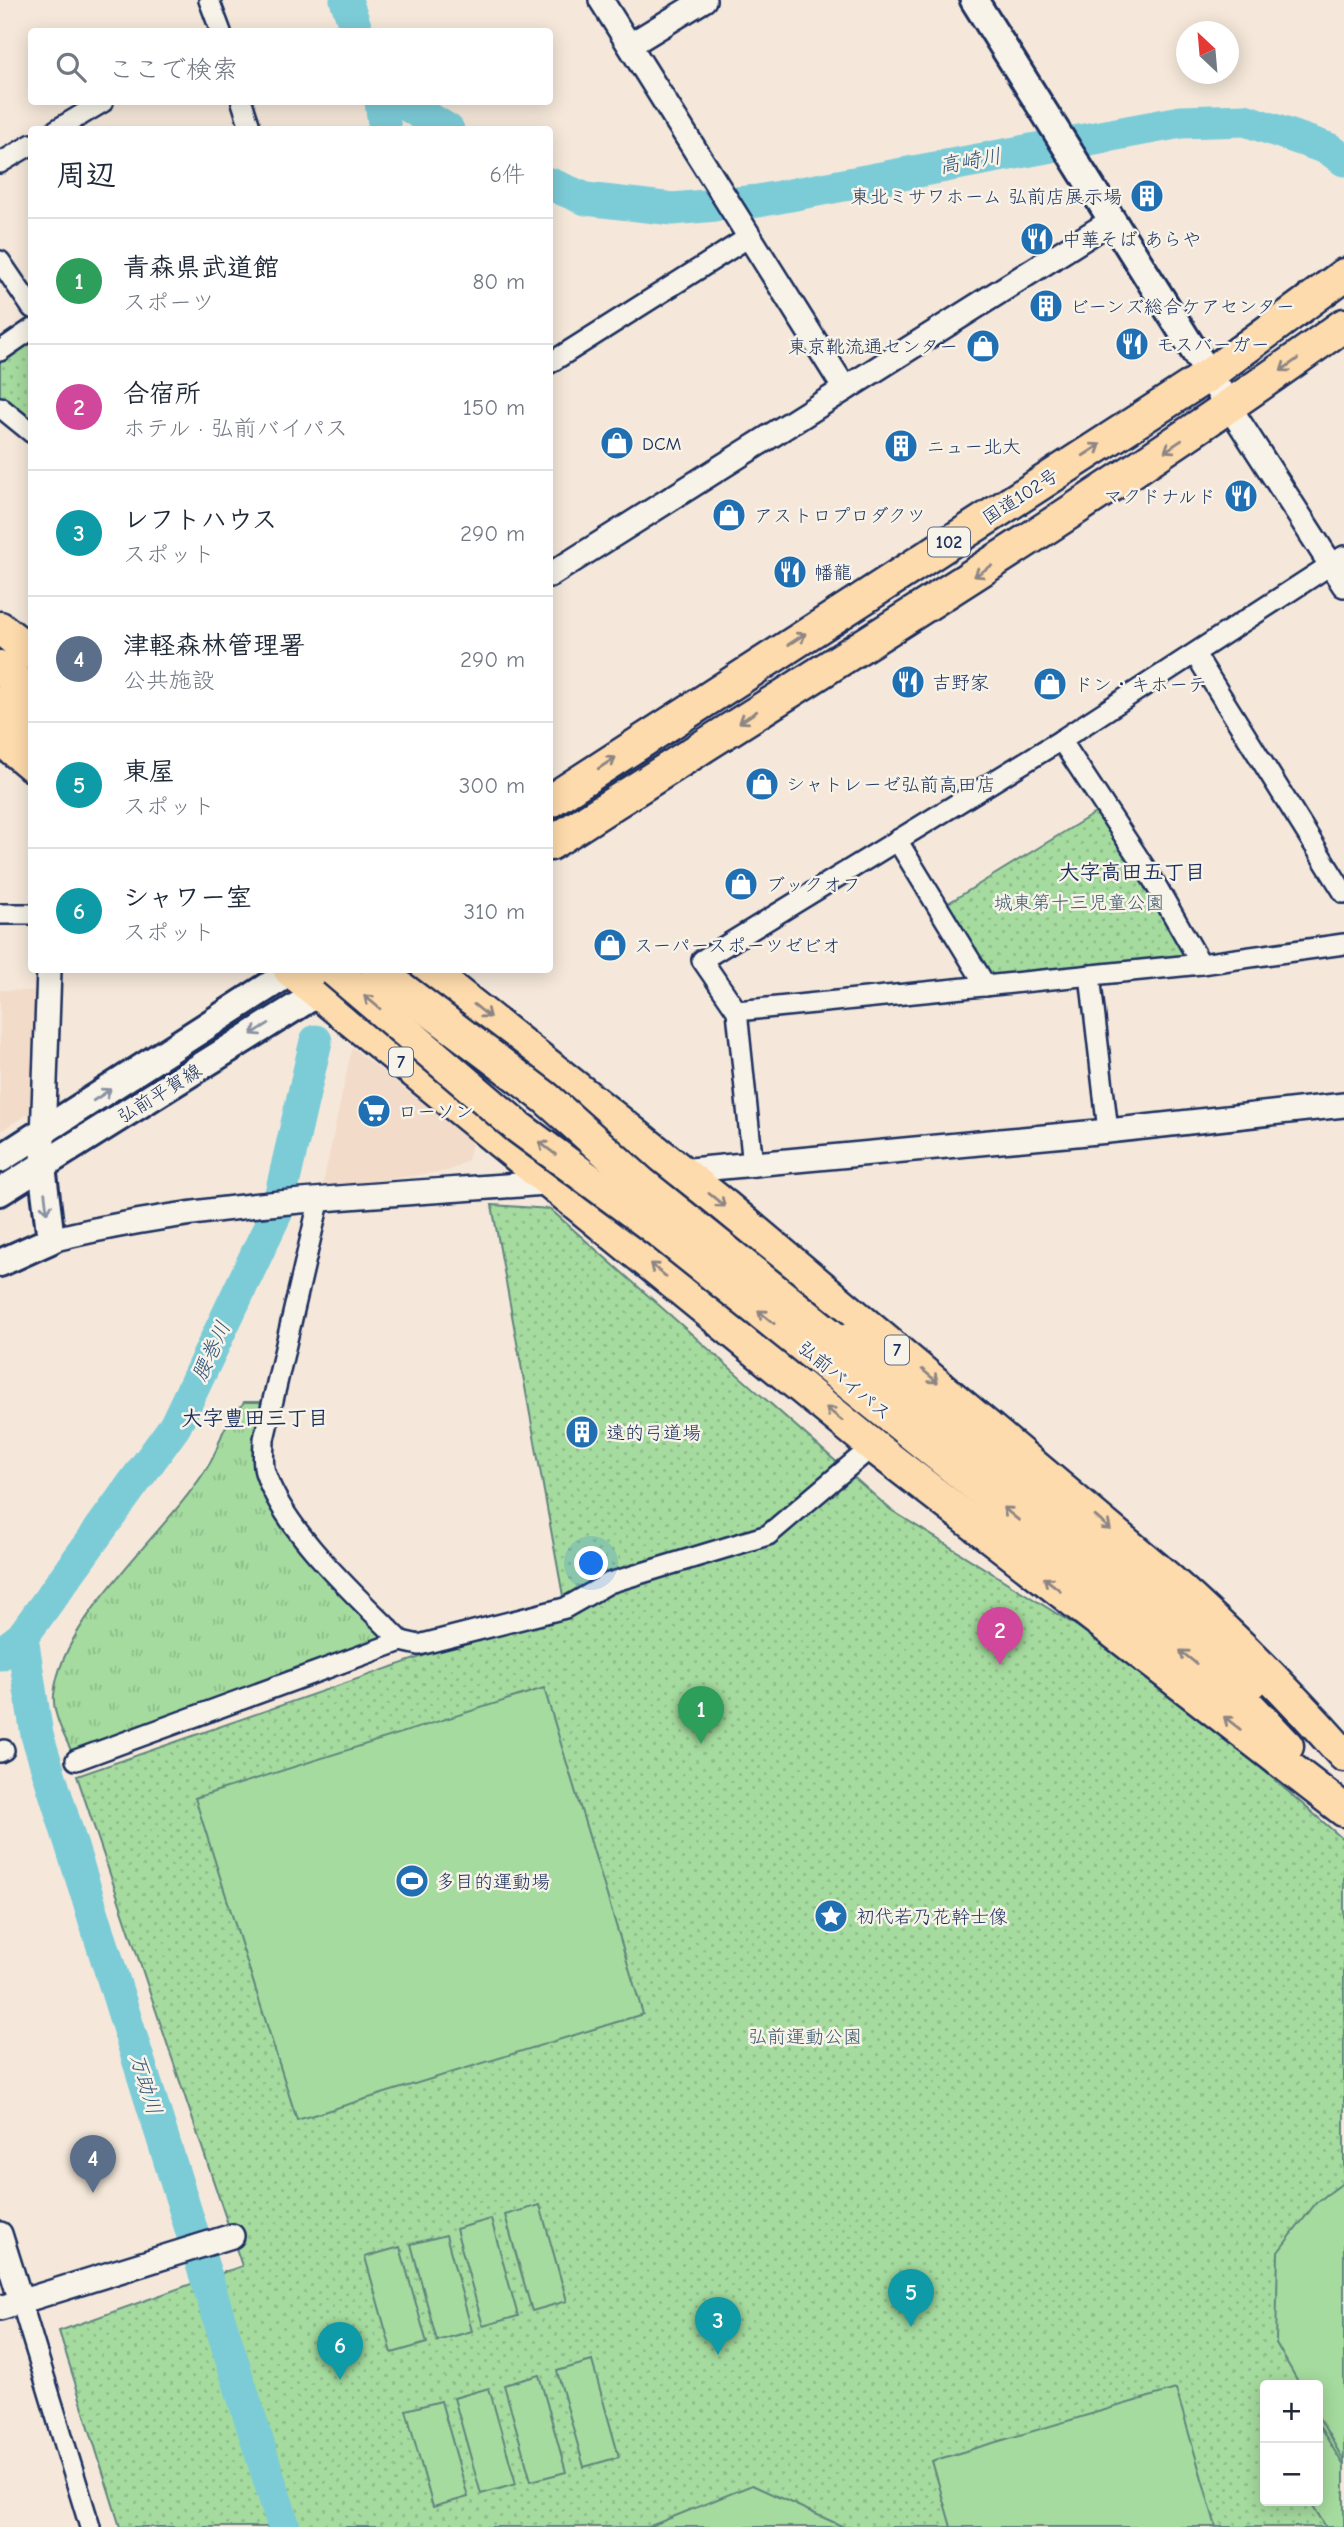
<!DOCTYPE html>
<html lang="ja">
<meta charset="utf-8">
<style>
body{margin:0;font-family:"Comic Neue","Klee One",sans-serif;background:#f6f6f7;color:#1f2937}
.controls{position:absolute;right:21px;bottom:21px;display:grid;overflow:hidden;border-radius:7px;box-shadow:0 4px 18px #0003}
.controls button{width:63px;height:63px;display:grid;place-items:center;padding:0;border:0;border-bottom:2px solid #e0e1e3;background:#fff;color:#1f2937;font:35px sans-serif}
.compass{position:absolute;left:1176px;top:21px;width:63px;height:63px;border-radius:50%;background:#fff;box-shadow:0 4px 18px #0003;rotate:334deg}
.you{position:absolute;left:592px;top:1564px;width:24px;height:24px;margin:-18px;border:5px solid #fff;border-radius:50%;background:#1a73e8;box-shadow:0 0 0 10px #1a73e833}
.badge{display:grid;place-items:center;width:46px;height:46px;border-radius:50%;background:#7c3aed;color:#fff;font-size:23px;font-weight:700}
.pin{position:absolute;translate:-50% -58px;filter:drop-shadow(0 2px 4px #0008)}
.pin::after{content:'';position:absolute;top:37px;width:24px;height:21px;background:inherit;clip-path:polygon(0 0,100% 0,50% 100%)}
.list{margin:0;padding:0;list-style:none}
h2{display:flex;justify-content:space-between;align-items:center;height:91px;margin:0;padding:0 28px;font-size:30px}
h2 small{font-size:23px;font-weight:400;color:#747a83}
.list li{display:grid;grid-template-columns:46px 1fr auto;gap:21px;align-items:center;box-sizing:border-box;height:126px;padding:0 28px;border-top:2px solid #e0e1e3}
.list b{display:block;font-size:26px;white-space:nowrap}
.list p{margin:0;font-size:23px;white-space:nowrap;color:#747a83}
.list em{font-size:23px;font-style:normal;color:#747a83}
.icon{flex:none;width:38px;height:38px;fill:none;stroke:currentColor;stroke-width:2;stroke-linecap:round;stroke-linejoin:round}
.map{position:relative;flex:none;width:1344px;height:2527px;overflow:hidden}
.search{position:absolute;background:#fff;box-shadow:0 4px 18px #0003;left:28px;top:28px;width:525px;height:77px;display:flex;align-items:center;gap:18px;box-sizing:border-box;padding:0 24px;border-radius:7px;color:#747a83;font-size:26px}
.panel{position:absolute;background:#fff;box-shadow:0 4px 18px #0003;left:28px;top:126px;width:525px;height:847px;border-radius:7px}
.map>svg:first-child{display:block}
.built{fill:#f3dbc9}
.grass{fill:url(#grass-tufts);stroke:#60857e;stroke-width:2}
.park{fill:url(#park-dots);stroke:#60857e;stroke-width:2;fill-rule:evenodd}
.pitch{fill:#a5db9e;stroke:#60857e;stroke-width:2}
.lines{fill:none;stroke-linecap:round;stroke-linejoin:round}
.river{stroke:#7cccd8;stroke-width:33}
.minor-casing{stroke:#1b2f5e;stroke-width:24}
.tertiary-casing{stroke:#1b2f5e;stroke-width:28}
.secondary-casing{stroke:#1b2f5e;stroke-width:32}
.trunk-casing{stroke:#1b2f5e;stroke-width:37}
.minor{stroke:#f7f3e8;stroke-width:19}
.tertiary{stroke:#f7f3e8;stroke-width:23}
.secondary{stroke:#f7f3e8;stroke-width:26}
.trunk{stroke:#fedbac;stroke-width:32}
.trunk-bridge-casing{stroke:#1b2f5e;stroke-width:37;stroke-linecap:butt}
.trunk-bridge{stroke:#fedbac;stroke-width:32}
.oneway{stroke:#8c8585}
.oneway2{stroke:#8991a3}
.labels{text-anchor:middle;stroke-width:5;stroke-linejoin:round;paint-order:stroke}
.shield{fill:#f7f3e8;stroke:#5d6a87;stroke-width:2}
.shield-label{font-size:18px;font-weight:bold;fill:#1b2f5e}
.poi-label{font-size:19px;fill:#1b2f5e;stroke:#f7f3e8;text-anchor:start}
.street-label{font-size:19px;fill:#1b2f5e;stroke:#f7f3e8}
.park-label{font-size:19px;fill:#3e5a6e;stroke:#f7f3e8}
.water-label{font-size:21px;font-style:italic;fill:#33567c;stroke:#f7f3e8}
.neighbourhood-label{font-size:21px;font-weight:bold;fill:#1b2f5e;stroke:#f7f3e8}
</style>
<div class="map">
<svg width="1344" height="2527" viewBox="0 0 1344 2527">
<defs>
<pattern id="grass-tufts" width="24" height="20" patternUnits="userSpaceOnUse" patternTransform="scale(1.75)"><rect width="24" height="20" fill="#a5db9e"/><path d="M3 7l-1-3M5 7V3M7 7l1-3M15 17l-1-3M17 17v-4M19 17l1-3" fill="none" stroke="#8dbc8a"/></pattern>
<pattern id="park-dots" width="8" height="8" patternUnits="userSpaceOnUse" patternTransform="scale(1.75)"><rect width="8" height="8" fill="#a5db9e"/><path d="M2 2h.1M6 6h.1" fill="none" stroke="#8dbc8a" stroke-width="1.8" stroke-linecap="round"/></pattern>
</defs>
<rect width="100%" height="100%" fill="#f5e8da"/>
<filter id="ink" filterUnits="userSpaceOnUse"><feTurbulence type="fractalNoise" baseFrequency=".0143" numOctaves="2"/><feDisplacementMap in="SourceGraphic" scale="14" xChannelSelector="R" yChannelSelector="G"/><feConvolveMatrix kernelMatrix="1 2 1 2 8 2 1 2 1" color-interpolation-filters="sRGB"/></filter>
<g filter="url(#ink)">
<g class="built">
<path d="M0 990 38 991 35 1110 0 1131Z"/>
<path d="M352 1047 468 1139 472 1145 468 1160 449 1171 322 1188Z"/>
</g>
<path class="grass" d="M244 1402H260L268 1421 264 1439 281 1506 401 1641 76 1760C67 1742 52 1715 54 1695 61 1616 170 1531 210 1463 217 1452 219 1439 225 1428 231 1419 238 1411 244 1402Z"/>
<g class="park">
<path d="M31 338V424L0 398V358Z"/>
<path d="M1100 810 1188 953 1186 958 998 977 988 975 945 905Z"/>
<path d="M492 1205 550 1209 891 1510 1150 1672 1344 1840V2527H120L59 2331 242 2266 77 1776 565 1607ZM1265 2385H1318V2501H1265Z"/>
</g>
<g class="pitch">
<path d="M544 1688 643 2014 297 2120 195 1798Z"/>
<path d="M1344 2182V2461L1318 2416V2385H1300L1276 2343 1278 2252 1316 2203Z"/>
<path d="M540 2205 567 2301 532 2311 505 2215Z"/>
<path d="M491 2219 518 2316 483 2326 456 2229Z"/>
<path d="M446 2235 472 2331 437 2341 411 2244Z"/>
<path d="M400 2247 427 2343 392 2353 365 2257Z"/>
<path d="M592 2361 619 2457 584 2467 557 2371Z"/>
<path d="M539 2375 566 2472 531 2481 504 2385Z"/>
<path d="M489 2388 516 2484 481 2494 454 2398Z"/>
<path d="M1176 2389 1216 2527H951L932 2461Z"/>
<path d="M441 2401 468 2497 433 2507 406 2410Z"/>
<path d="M1318 2424 1344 2466V2527H1326L1310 2501H1318Z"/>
<path d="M752 2485 844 2527H648Z"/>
</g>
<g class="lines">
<g class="river">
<path d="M346 0 357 32"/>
<path d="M381 102 385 130"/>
<path d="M402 102 448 130"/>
<path d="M550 184 586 199 673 209 758 201 1181 122 1245 120 1329 149 1344 160"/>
<path d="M22 1637 37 1735 284 2527"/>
<path d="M0 1654 22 1637 175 1426 277 1211 316 1041"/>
</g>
<defs>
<g id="minor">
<path d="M209 0 221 32"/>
<path d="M242 102 251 130"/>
<path d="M56 130 103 102"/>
<path d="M0 163 32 144"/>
<path d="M0 261 32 308"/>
<path d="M0 351 32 329"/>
<path d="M550 363 749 237"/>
<path d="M0 407 32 433"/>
<path d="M1195 654 1344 893"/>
<path d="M1061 740 1153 880 1201 964"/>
<path d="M897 840 986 986"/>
<path d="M0 914H32"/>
<path d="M1090 975 1108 1131"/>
<path d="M737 1011 1201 964 1344 944"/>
<path d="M753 1166 737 1011 702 960 1061 740 1344 556"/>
<path d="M319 1202 264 1439C264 1449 262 1463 265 1472 285 1533 357 1596 401 1641"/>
<path d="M0 1752 4 1750"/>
<path d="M76 1760 401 1641 419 1645 565 1608 609 1583 768 1535 873 1446"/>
<path d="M21 2301 90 2527"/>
</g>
<g id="tertiary">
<path d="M601 0 845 389"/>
<path d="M630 45 704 0"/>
<path d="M1230 408 1344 585"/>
<path d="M550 575 1113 220"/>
<path d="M42 1166 49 970"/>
<path d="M626 1176 1108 1131 1344 1105"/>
<path d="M51 1240C212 1199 391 1196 557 1182"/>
<path d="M0 2234 21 2301"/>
<path d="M0 2308 232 2236"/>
</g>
<g id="secondary">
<path d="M974 0 1230 408"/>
<path d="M0 1159 292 971"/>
<path d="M0 1192 318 993"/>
<path d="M0 1263 51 1240 42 1166"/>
</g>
<g id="trunk">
<path d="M0 628 32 653"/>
<path d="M0 667 32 693"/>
<path d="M0 702 32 727"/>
<path d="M0 738 32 765"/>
<path d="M550 801 1210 374 1344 275"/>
<path d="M550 844C816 673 1087 510 1344 325"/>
<path d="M290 970 873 1446 1344 1810"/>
<path d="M428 970 725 1206 1166 1577C1230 1633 1288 1692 1344 1755"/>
<path d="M834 1338 1252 1682"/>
<path d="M819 1359 1247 1704 1287 1746"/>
</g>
</defs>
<use href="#minor" class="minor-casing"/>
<use href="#tertiary" class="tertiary-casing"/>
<use href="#secondary" class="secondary-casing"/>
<use href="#trunk" class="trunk-casing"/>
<use href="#minor" class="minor"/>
<use href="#tertiary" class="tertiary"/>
<use href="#secondary" class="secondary"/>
<use href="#trunk" class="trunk"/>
<defs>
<g id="trunk-bridge">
<path d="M334 970 518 1127 656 1229 819 1359"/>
<path d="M377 970 546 1098 641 1183 834 1338"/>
</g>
</defs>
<use href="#trunk-bridge" class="trunk-bridge-casing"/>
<use href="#trunk-bridge" class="trunk-bridge"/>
</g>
<defs><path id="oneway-shaft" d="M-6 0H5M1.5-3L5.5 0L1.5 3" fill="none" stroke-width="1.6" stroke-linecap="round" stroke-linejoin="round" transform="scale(1.75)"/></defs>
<g class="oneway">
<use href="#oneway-shaft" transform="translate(1289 365) rotate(144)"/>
<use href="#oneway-shaft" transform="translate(1173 446) rotate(146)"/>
<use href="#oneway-shaft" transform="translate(1092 450) rotate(-33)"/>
<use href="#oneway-shaft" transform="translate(983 571) rotate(148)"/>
<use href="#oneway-shaft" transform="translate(797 639) rotate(-33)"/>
<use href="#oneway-shaft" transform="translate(748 717) rotate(147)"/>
<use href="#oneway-shaft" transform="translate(607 763) rotate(-33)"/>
<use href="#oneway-shaft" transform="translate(372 1002) rotate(-140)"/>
<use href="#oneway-shaft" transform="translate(482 1011) rotate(39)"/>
<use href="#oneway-shaft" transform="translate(547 1148) rotate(-143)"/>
<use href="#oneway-shaft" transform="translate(717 1200) rotate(39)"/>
<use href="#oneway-shaft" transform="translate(658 1270) rotate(-141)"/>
<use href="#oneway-shaft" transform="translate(766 1317) rotate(-141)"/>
<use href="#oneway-shaft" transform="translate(930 1376) rotate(40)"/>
<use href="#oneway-shaft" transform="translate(834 1414) rotate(-141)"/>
<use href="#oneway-shaft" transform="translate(1011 1514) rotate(-141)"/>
<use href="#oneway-shaft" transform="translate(1103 1523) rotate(41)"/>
<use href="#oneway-shaft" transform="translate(1052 1584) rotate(-142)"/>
<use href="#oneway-shaft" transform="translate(1188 1657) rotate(-141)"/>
<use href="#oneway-shaft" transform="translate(1232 1723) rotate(-142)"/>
</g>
<g class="oneway2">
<use href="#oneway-shaft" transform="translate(260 1029) rotate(148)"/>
<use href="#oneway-shaft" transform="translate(102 1095) rotate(-33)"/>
<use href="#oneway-shaft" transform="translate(46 1203) rotate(83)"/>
</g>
</g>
<defs>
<symbol id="building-disc" viewBox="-11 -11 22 22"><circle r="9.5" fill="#1f6fb2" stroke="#f7f3e8"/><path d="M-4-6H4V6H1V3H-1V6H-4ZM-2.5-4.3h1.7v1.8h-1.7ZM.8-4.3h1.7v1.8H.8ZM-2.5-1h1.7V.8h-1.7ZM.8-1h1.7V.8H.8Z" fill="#fff"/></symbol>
<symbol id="restaurant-disc" viewBox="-11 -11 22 22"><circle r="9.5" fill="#1f6fb2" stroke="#f7f3e8"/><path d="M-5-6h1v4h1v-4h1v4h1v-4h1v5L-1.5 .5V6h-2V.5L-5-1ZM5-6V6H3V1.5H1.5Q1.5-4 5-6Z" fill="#fff"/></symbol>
<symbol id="shop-disc" viewBox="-11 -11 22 22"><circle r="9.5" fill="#1f6fb2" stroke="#f7f3e8"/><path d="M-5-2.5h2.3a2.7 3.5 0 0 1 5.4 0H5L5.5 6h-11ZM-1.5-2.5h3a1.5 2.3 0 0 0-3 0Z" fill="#fff"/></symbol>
<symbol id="supermarket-disc" viewBox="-11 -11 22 22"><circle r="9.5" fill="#1f6fb2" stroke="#f7f3e8"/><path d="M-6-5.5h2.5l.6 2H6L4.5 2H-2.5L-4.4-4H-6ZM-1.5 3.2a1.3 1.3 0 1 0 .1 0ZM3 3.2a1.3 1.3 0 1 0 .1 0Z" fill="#fff"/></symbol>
<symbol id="stadium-disc" viewBox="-11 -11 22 22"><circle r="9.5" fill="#1f6fb2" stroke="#f7f3e8"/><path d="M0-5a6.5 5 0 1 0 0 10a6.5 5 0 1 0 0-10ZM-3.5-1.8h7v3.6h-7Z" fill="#fff"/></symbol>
<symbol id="sight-disc" viewBox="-11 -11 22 22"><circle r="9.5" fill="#1f6fb2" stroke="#f7f3e8"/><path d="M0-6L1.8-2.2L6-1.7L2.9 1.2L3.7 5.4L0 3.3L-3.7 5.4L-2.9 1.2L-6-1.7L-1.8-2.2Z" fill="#fff"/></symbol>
</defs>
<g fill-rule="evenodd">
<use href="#building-disc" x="1128" y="177" width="38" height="38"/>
<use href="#restaurant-disc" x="1018" y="220" width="38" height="38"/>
<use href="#building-disc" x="1027" y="287" width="38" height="38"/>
<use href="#restaurant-disc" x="1113" y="325" width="38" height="38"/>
<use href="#shop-disc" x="964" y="327" width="38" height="38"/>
<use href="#shop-disc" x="598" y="424" width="38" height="38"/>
<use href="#building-disc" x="882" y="427" width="38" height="38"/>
<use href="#restaurant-disc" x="1222" y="477" width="38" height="38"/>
<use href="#shop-disc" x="710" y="496" width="38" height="38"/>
<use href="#restaurant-disc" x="771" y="553" width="38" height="38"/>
<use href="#restaurant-disc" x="889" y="663" width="38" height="38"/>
<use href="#shop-disc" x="1031" y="665" width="38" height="38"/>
<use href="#shop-disc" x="743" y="765" width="38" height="38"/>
<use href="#shop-disc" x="722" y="865" width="38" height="38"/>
<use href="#shop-disc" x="591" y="926" width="38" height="38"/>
<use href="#supermarket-disc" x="355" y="1092" width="38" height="38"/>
<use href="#building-disc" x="563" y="1413" width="38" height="38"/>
<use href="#stadium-disc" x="393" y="1862" width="38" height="38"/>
<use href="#sight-disc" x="812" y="1897" width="38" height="38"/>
</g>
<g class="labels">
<g class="shield">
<rect x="928" y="527.5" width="42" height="29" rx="5"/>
<rect x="389" y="1047.5" width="24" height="29" rx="5"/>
<rect x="885" y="1335.5" width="24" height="29" rx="5"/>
</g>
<g class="shield-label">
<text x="949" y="548">102</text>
<text x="401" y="1068">7</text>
<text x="897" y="1356">7</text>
</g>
<g class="poi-label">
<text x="1122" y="203" text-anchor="end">東北ミサワホーム 弘前店展示場</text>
<text x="1062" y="246">中華そば あらや</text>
<text x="1070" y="313">ビーンズ総合ケアセンター</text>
<text x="1156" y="351">モスバーガー</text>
<text x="958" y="353" text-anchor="end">東京靴流通センター</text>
<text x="642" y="450">DCM</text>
<text x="926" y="453">ニュー北大</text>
<text x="1216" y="503" text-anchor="end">マクドナルド</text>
<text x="754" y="522">アストロプロダクツ</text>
<text x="814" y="579">幡龍</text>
<text x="932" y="689">吉野家</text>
<text x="1074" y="691">ドン・キホーテ</text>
<text x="786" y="791">シャトレーゼ弘前高田店</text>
<text x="766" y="891">ブックオフ</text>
<text x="634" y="952">スーパースポーツゼビオ</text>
<text x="398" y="1118">ローソン</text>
<text x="606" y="1439">遠的弓道場</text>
<text x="436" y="1888">多目的運動場</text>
<text x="856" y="1923">初代若乃花幹士像</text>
</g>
<g class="street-label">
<text transform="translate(1020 496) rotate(-33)" y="7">国道102号</text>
<text transform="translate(159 1093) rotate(-32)" y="7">弘前平賀線</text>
<text transform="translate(845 1380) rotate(39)" y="7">弘前バイパス</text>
</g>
<g class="park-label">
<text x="1079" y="909">城東第十三児童公園</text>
<text x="805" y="2043">弘前運動公園</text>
</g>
<g class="water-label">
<text transform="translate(970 161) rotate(-10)" y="7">高崎川</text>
<text transform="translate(211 1351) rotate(-65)" y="7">腰巻川</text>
<text transform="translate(146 2084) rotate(73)" y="7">万助川</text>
</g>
<g class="neighbourhood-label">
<text x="1132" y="879">大字高田五丁目</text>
<text x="255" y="1425">大字豊田三丁目</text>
</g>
</g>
</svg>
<div class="controls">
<button>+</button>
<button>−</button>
</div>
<svg class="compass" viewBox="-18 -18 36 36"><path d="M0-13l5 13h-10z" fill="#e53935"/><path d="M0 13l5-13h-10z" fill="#747a83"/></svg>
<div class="you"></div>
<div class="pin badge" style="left:701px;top:1744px;background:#2e9e5b">1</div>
<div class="pin badge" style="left:1000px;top:1665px;background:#d1479c">2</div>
<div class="pin badge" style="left:718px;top:2355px;background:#0f9aa8">3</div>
<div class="pin badge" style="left:93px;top:2193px;background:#5c6f8a">4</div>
<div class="pin badge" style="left:911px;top:2327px;background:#0f9aa8">5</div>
<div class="pin badge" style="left:340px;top:2380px;background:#0f9aa8">6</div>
<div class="search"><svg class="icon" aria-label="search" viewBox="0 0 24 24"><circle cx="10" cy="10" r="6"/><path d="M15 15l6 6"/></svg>ここで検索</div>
<section class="panel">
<h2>周辺<small>6件</small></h2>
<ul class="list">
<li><span class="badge" style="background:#2e9e5b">1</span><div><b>青森県武道館</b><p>スポーツ</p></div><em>80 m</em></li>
<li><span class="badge" style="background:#d1479c">2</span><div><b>合宿所</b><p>ホテル · 弘前バイパス</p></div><em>150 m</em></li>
<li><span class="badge" style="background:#0f9aa8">3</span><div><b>レフトハウス</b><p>スポット</p></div><em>290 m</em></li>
<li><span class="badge" style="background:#5c6f8a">4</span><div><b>津軽森林管理署</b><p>公共施設</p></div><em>290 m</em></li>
<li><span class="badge" style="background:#0f9aa8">5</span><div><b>東屋</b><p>スポット</p></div><em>300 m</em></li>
<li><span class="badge" style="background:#0f9aa8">6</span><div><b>シャワー室</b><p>スポット</p></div><em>310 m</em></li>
</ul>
</section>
</div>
